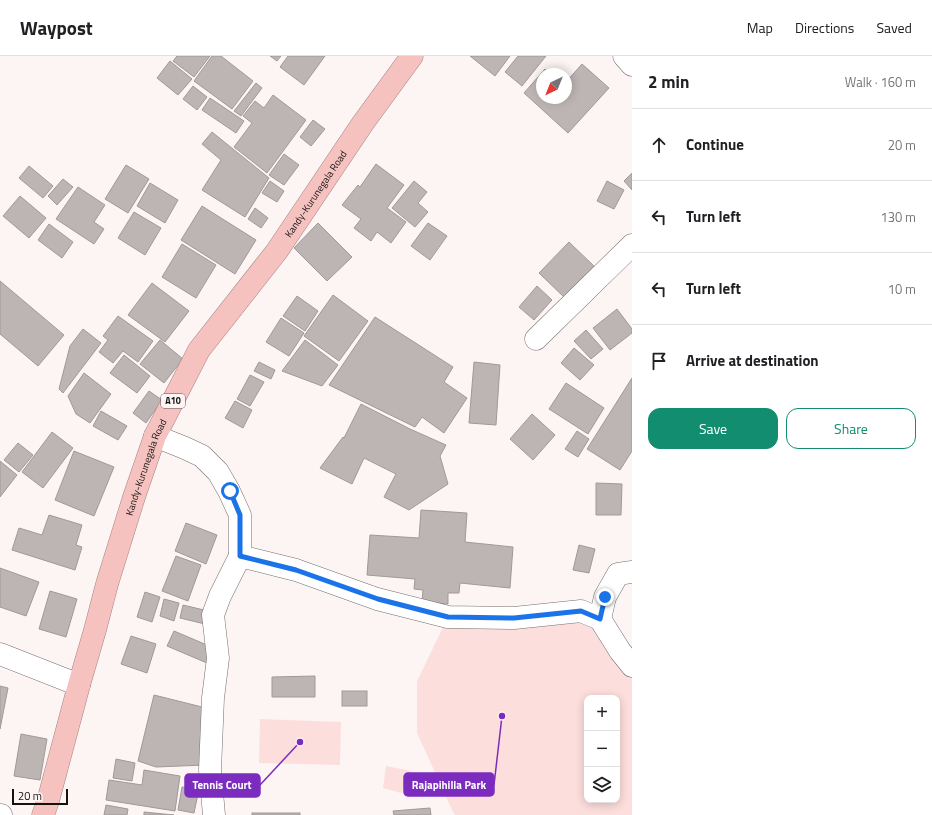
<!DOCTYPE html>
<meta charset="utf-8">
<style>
body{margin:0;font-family:"Titillium Web",sans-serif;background:#f6f6f6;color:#202124}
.controls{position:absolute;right:12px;bottom:12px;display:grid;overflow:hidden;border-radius:8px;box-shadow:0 2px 10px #0003}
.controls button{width:36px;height:36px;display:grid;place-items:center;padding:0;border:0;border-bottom:1px solid #e0e0e0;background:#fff;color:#202124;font:20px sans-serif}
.compass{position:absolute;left:536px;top:12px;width:36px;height:36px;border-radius:50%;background:#fff;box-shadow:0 2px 10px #0003;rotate:223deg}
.scale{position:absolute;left:12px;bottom:10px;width:56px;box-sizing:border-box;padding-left:4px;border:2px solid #141111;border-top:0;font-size:11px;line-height:14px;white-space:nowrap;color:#141111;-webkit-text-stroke:3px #fdf5f4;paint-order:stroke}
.stop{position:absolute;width:12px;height:12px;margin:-9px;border:3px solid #1a73e8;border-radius:50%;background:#fff}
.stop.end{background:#1a73e8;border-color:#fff;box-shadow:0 1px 4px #0008}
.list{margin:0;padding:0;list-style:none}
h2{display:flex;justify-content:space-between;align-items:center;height:52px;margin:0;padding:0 16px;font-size:17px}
h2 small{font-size:13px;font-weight:400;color:#757577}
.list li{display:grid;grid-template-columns:26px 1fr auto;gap:12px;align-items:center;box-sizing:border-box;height:72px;padding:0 16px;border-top:1px solid #e0e0e0}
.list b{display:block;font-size:15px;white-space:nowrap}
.list em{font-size:13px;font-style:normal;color:#757577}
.actions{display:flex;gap:8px;padding:12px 16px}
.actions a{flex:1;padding:9px 0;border:1px solid #128d70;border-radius:12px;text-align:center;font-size:14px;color:#128d70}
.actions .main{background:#128d70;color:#fff}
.icon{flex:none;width:22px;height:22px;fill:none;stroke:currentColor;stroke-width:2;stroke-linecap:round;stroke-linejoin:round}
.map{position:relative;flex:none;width:632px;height:759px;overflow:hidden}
header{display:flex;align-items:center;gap:24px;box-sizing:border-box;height:56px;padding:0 20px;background:#fff;border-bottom:1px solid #e0e0e0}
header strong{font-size:19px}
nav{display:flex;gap:22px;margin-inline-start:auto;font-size:14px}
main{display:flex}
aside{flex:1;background:#fff}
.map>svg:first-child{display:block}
.green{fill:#fcdedc;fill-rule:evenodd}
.building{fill:#bcb5b4;stroke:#a19999}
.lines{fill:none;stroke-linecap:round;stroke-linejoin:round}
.minor-casing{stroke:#756e6e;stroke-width:23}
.highway-casing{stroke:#a68483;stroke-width:23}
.minor{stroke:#fff;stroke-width:22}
.highway{stroke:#f5c2c0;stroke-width:22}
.route{stroke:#1a73e8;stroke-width:5}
.labels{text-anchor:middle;stroke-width:3;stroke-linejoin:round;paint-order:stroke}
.shield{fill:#fdf5f4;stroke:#5a5555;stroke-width:1}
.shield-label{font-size:9px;font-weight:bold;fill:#141111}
.street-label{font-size:10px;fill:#141111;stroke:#fdf5f4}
.leader{fill:none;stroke:#7b2cbf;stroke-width:1.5}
.callout-dot{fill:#7b2cbf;stroke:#fdf5f4;stroke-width:1.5}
.callout{fill:#7b2cbf;stroke:#7b2cbf;stroke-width:1.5}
.callout-label{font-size:11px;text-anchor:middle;font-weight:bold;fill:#fff}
</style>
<header>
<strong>Waypost</strong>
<nav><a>Map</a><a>Directions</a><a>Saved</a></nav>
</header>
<main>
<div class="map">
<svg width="632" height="759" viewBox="0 0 632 759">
<rect width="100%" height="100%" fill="#fdf5f4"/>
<g class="green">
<path d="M581 555 632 610V759H455L453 756 417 677V625L448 561ZM587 642H617V744H587Z"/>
<path d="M260 663 341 666 340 709 259 707Z"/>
<path d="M386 710 411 715 413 720 401 737 383 732Z"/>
</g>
<g class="building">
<path d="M177 0H210L194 21 173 5Z"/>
<path d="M212 0H221L253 25 232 53 194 25Z"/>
<path d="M270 0H281L277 5Z"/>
<path d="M288 0H325L304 29 280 11Z"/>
<path d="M470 0H510L495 20Z"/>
<path d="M518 0H546L522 30 505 16Z"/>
<path d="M170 5 192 23 178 39 157 22Z"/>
<path d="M582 8 609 32 568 77 524 37 545 13 550 18H542V42H566V26Z"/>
<path d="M256 27 262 32 241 60 234 55Z"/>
<path d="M193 30 207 41 197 54 183 43Z"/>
<path d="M273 39 306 64 267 117 234 91 252 67 243 60 255 45 264 52Z"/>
<path d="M210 42 244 65 236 77 202 54Z"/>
<path d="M313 64 325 73 311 90 300 81Z"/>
<path d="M212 76 269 122 245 161 202 134 221 104 202 88Z"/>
<path d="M284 98 299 109 284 129 269 119Z"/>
<path d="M376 108 404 129 387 152 406 166 391 187 377 176 371 185 354 172 361 163 342 149 358 129 360 131Z"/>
<path d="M126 109 149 123 128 157 105 143Z"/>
<path d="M29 110 53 130 43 142 19 122Z"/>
<path d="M632 117V134L624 125Z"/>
<path d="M63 123 73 131 57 149 48 140Z"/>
<path d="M270 125 284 135 277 146 262 137Z"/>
<path d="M414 125 427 136 418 147 428 156 415 171 392 152Z"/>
<path d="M607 125 624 134 614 153 597 145Z"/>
<path d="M150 127 178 144 165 167 137 150Z"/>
<path d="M78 131 105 149 94 166 104 173 94 188 56 163Z"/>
<path d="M20 140 46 162 29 182 3 160Z"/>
<path d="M202 150 256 184 235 218 181 184Z"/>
<path d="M255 152 268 162 261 172 248 163Z"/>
<path d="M134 156 161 172 145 199 118 182Z"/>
<path d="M318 167 352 201 327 225 294 192Z"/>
<path d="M428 167 447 180 430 204 411 190Z"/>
<path d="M49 168 73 186 62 202 38 184Z"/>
<path d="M569 186 597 213 567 244 539 217Z"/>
<path d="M182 188 216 209 196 242 162 221Z"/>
<path d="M0 225 64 279 38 310 0 278Z"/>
<path d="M152 227 189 255 165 286 128 259Z"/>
<path d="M537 230 552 244 534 264 519 251Z"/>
<path d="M333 239 368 265 339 305 304 280Z"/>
<path d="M297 240 318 255 305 275 283 260Z"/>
<path d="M617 253 632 273V277L610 294 593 272Z"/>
<path d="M118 260 153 285 138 306 123 295 113 307 99 296 108 284 103 280Z"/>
<path d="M375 261 453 311 444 326 467 342 444 377 422 361 415 371 329 329Z"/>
<path d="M281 262 304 277 289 300 266 286Z"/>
<path d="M83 273 101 287 63 337 59 333 70 290Z"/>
<path d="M586 274 603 293 591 303 574 285Z"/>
<path d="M160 284 183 303 164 327 140 308Z"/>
<path d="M305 284 338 309 322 330 282 315Z"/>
<path d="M574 292 594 309 580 324 561 307Z"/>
<path d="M124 299 150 320 137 337 110 317Z"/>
<path d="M259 306 275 314 271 323 254 315Z"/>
<path d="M474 306 500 309 496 369 469 367Z"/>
<path d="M84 317 111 338 90 367 76 358 68 340Z"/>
<path d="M250 319 264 326 250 350 237 343Z"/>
<path d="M632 322V395L620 414 587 393Z"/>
<path d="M566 327 604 352 588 378 549 353Z"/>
<path d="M149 335 162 344 146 367 133 357Z"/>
<path d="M235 345 252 354 243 372 225 362Z"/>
<path d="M361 348 410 373 446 389 440 400 448 428 409 454 384 441 396 418 364 402 352 428 320 412 343 381 344 382Z"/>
<path d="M101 355 127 370 118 384 93 370Z"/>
<path d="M532 358 555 379 533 404 510 383Z"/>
<path d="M577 375 589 383 578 401 565 393Z"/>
<path d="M52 376 73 392 43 432 22 416Z"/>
<path d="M18 387 33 399 19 416 4 404Z"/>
<path d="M74 395 114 411 94 460 55 444Z"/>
<path d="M0 405 17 419 0 441Z"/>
<path d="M596 427 622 428 621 459H596Z"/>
<path d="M421 454 467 457 465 486 513 491 510 532 460 527 459 537H448V548L422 546 423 534 414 533 415 523 367 519 370 479 419 482Z"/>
<path d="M49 459 82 469 76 489 82 491 75 514 12 494 19 472 42 479Z"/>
<path d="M186 467 217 479 206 508 175 495Z"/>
<path d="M579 489 595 493 589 517 573 514Z"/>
<path d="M176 500 201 509 188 545 162 535Z"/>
<path d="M0 512 39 526 26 560 0 551Z"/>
<path d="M50 535 77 543 66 581 39 573Z"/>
<path d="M145 536 160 541 152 566 137 561Z"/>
<path d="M164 543 179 547 174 565 160 560Z"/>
<path d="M183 549 208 555 205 568 180 562Z"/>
<path d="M174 575 214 592 207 607 167 590Z"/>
<path d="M131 580 156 588 147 617 121 608Z"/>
<path d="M315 620V641H272V621Z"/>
<path d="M0 630 8 632 0 673Z"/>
<rect x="342" y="635" width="25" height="15"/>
<path d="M154 639 202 651 201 652H202L205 709 156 711 138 705Z"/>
<path d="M21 678 47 683 40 724 14 720Z"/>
<path d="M116 703 135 707 132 725 113 722Z"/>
<path d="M144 714 180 720 175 755 106 744 109 724 142 729Z"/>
<path d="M182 731 199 733 194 757 178 754Z"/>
<path d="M106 749 128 753 127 759H104Z"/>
<path d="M430 752 431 759H394L393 755Z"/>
<path d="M144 756 174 759H144Z"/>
<rect x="252" y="757" width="48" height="2"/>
</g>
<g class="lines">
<defs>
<g id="minor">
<path d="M624 0 632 9"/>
<path d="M536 283 632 189"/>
<path d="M155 380 185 392 202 400 218 416 229 435 240 459V500L296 514 377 543 448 561 514 562 581 555 600 563 620 595 632 610"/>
<path d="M600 563 605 541 618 518 632 516"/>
<path d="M0 598 79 629"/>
<path d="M0 759H1"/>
<path d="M214 759 210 714 213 642 218 602 213 559 220 540 240 500"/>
</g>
<g id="highway">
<path id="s1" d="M43 759 48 745 79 629 95 574 107 528 134 441 155 380 199 294 277 195 363 67 412 0"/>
</g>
</defs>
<use href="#minor" class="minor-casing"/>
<use href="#highway" class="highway-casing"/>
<use href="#minor" class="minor"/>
<use href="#highway" class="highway"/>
</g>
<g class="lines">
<path class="route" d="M230 435 240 459V500L296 514 378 543 448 561 514 562 581 555 600 563 605 541"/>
</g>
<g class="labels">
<rect class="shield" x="161" y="338" width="24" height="14" rx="3"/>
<g class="shield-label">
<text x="173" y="348">A10</text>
</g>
<g class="street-label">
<text dy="4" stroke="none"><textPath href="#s1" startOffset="687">Kandy-Kurunegala Road</textPath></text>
<text dy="4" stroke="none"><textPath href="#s1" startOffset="363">Kandy-Kurunegala Road</textPath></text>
</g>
</g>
<path class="leader" d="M502 660L494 729M300 686L260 729"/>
<g class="callout-dot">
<circle cx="502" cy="660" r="4"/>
<circle cx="300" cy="686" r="4"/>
</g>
<g class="callout">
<rect x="404" y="717" width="90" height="23" rx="4"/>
<rect x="185" y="718" width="75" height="23" rx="4"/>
</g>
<g class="callout-label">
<text x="449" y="733">Rajapihilla Park</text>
<text x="222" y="733">Tennis Court</text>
</g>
</svg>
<div class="controls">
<button>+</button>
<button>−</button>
<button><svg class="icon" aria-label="layers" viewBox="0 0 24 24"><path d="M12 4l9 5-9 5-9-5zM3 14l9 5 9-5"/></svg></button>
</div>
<svg class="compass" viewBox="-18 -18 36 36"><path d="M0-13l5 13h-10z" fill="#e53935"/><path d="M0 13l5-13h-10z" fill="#757577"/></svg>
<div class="scale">20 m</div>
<div class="stop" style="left:230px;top:435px"></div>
<div class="stop end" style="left:605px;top:541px"></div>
</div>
<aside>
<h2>2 min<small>Walk · 160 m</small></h2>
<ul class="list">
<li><svg class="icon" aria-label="ahead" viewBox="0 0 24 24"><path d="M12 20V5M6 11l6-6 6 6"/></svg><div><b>Continue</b></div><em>20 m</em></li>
<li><svg class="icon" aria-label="left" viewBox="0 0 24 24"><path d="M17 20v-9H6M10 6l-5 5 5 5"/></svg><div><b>Turn left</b></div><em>130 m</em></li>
<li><svg class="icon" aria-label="left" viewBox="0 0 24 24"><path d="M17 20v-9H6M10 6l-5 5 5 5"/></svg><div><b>Turn left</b></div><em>10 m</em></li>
<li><svg class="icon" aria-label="arrive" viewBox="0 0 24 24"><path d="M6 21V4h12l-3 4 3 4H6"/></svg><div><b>Arrive at destination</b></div></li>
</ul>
<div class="actions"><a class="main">Save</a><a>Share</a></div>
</aside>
</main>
